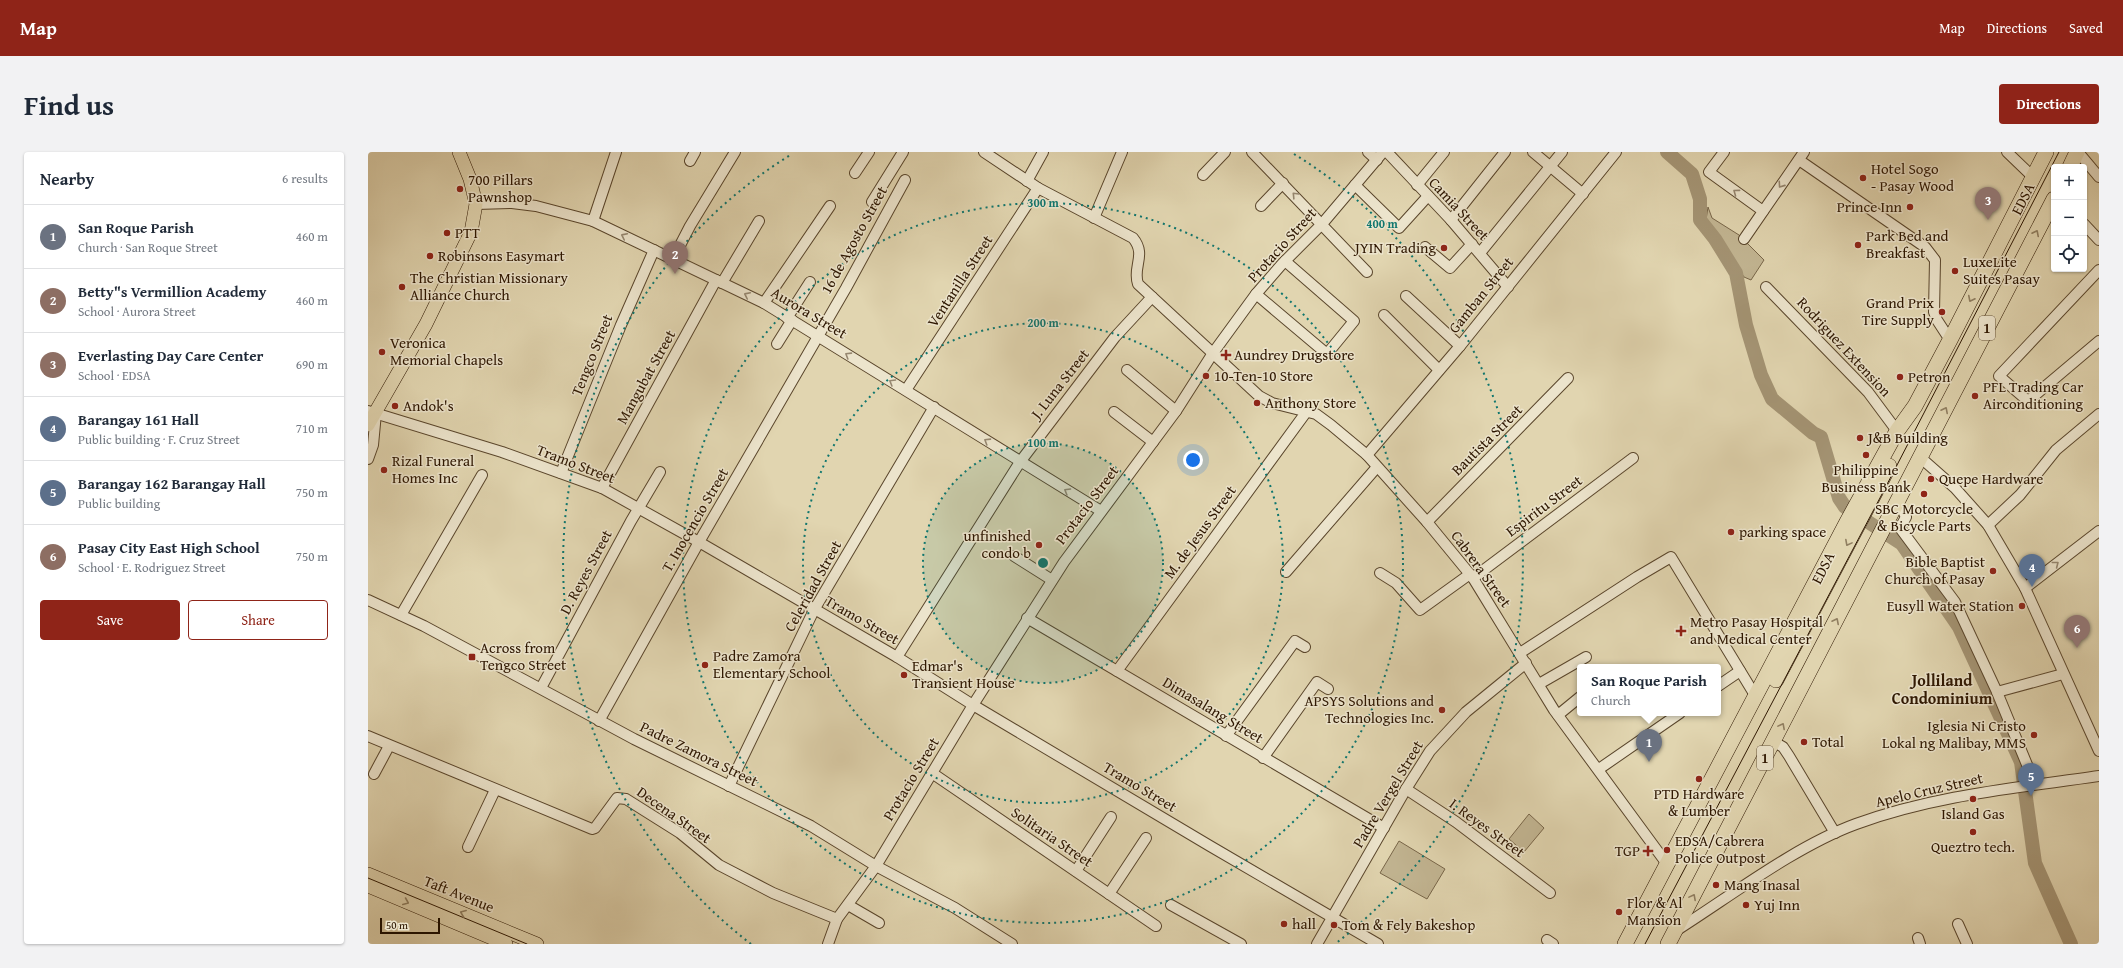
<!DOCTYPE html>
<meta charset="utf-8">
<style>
body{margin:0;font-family:"Gentium Book Plus",serif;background:#f2f2f3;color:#1f2937}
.controls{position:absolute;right:12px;top:12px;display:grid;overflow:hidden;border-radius:4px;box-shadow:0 1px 3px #0004}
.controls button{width:36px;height:36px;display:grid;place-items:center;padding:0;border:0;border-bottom:1px solid #e0e1e3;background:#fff;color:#1f2937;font:20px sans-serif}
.scale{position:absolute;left:12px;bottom:10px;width:60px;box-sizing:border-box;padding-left:4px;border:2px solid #2d1600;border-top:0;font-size:11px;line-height:14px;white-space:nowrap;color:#2d1600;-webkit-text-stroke:3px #ece4cc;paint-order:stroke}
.you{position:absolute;left:825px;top:308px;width:14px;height:14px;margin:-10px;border:3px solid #fff;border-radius:50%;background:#1a73e8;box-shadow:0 0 0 6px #1a73e833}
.badge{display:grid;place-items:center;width:26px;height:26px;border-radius:50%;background:#8f2418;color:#fff;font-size:13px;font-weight:700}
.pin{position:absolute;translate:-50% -33px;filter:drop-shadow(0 1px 2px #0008)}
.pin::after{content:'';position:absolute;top:21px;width:14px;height:12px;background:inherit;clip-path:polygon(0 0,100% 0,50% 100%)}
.popup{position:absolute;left:1209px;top:512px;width:144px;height:52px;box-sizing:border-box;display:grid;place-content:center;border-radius:4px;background:#fff;filter:drop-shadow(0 1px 3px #0005);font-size:13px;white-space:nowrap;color:#747a83}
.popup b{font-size:15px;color:#1f2937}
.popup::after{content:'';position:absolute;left:50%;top:100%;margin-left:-8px;border:8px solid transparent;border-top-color:#fff}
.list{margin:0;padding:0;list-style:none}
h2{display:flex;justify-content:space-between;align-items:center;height:52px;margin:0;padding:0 16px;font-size:17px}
h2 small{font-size:13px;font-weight:400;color:#747a83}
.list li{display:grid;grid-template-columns:26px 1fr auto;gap:12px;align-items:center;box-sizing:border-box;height:64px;padding:0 16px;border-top:1px solid #e0e1e3}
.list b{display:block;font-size:15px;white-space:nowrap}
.list p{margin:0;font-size:13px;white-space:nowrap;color:#747a83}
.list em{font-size:13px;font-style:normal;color:#747a83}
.actions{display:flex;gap:8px;padding:12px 16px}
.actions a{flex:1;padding:9px 0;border:1px solid #8f2418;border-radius:4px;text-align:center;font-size:14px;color:#8f2418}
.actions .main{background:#8f2418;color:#fff}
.icon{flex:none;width:22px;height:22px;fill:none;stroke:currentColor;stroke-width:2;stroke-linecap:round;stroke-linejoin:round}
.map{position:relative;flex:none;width:1731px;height:792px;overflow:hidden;border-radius:4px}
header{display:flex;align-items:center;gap:24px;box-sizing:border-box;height:56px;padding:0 20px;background:#8f2418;color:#fff}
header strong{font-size:19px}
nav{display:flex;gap:22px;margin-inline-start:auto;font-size:14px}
.intro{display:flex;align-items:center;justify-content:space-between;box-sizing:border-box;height:96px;padding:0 24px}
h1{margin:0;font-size:28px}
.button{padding:10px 18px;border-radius:4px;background:#8f2418;color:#fff;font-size:14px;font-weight:700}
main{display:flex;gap:24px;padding:0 24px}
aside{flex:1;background:#fff;border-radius:4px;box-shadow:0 1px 3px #0004}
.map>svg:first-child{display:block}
.green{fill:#c2b592;stroke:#786649}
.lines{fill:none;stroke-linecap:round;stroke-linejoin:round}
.river{stroke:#a49474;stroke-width:14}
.minor-casing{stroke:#5a462c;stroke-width:12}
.major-casing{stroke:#2d1600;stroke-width:14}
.highway-casing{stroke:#2d1600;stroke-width:16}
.minor{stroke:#ece4cc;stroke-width:10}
.major{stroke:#e1d5b0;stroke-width:13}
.highway{stroke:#e1d5b0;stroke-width:15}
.tram{stroke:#2d1600;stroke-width:1}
.oneway{stroke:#968770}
.oneway2{stroke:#907f61}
.ring{fill:none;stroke:#0f766e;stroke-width:2;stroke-dasharray:2 4}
.poi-dot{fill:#8f2418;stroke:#ece4cc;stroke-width:1.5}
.labels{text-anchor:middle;stroke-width:3;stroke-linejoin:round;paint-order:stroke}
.shield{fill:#ece4cc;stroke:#66543d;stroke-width:1}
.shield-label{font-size:14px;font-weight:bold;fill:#2d1600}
.poi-label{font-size:15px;fill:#2d1600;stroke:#ece4cc;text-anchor:start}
.street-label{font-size:15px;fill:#2d1600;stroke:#ece4cc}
.neighbourhood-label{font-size:16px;font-weight:bold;fill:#2d1600;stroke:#ece4cc}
.centre{fill:#0f766e;stroke:#ece4cc;stroke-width:2}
.ring-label{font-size:12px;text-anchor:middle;font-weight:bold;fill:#0f766e;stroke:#ece4cc;stroke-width:3;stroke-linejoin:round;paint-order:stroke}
</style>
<header>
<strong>Map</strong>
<nav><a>Map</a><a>Directions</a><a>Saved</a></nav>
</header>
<div class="intro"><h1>Find us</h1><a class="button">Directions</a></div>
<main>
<aside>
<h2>Nearby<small>6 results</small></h2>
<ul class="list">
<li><span class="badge" style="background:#6b7280">1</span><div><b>San Roque Parish</b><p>Church · San Roque Street</p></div><em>460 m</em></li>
<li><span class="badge" style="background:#8d6e63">2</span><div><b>Betty&quot;s Vermillion Academy</b><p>School · Aurora Street</p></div><em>460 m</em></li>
<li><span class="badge" style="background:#8d6e63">3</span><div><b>Everlasting Day Care Center</b><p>School · EDSA</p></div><em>690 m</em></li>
<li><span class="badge" style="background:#5c6f8a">4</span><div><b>Barangay 161 Hall</b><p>Public building · F. Cruz Street</p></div><em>710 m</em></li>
<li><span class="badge" style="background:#5c6f8a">5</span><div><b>Barangay 162 Barangay Hall</b><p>Public building</p></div><em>750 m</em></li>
<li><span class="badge" style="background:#8d6e63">6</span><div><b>Pasay City East High School</b><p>School · E. Rodriguez Street</p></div><em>750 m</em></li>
</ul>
<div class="actions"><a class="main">Save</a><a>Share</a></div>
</aside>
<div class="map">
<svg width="1731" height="792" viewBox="0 0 1731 792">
<rect width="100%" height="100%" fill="#e1d5b0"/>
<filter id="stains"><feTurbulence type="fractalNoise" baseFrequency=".005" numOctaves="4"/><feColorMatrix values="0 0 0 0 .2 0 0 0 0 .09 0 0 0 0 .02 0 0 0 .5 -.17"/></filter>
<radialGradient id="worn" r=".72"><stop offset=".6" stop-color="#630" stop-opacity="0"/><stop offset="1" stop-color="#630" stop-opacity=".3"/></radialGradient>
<g class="green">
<path d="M1340 55 1344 66 1371 83 1396 108 1383 128 1376 125 1338 68Z"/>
<path d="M1161 662 1176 676 1156 700 1141 687Z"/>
<path d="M1031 689 1077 717 1059 747 1012 721Z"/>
</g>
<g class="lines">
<path class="river" d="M1299 0 1324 22 1332 47V68L1347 87 1368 121 1378 173 1393 223 1404 247 1445 281 1453 285 1471 346 1477 355 1534 392 1591 475 1653 610 1667 711 1703 792"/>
<defs>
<g id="minor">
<path d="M616 0 670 36 765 86C779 103 764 115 770 132L891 244 904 251 948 262 963 273 999 303 1059 370 1105 426 1186 558 1299 712"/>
<path d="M884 0 999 120"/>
<path d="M1000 0 1009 8"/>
<path d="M1019 0 1083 68 1140 135"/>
<path d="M1165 0 1215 42"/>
<path d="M1356 0 1341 20 1395 59"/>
<path d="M1639 0 1666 26"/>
<path d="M1710 0 1731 25"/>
<path d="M1431 8 1557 95 1567 108 1566 160 1569 168 1582 188"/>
<path d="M322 9 327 0"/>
<path d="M487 21 501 0"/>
<path d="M835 23 857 0"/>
<path d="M659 29 675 0"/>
<path d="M987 33 1031 76 1060 44"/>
<path d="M1049 33 1076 0"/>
<path d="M504 50 535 0"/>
<path d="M108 52 144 51 168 54 225 69 396 151 733 359"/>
<path d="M893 54 915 31"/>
<path d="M726 66 754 0"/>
<path d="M1083 68 1137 0"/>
<path d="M225 69 248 0"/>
<path d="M1716 72 1731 88"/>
<path d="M1376 87 1436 0"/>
<path d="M1057 95 1082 116 1104 92"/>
<path d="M1112 101 1194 0"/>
<path d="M305 107 322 74 367 0"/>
<path d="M1731 118 1631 224 1660 249 1731 189"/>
<path d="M354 131 391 69"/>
<path d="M1398 135 1500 240 1529 279"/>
<path d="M888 142 959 202 986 169 917 109"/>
<path d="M1038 144 1092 194"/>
<path d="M396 151 462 54"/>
<path d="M1016 163 1071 218"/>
<path d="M419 166 442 130"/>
<path d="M409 192 424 168"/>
<path d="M759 218 808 259"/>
<path d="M538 238 670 36"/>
<path d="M0 259 134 300 234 336 331 390 529 505 605 553 842 694 1010 792"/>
<path d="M746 260 785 290"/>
<path d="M999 303 1092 194 1248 0"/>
<path d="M1553 306 1587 336 1620 373 1657 436 1731 599"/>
<path d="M0 307 5 293 8 261"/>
<path d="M193 321 253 173 286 98"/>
<path d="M234 336 348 128"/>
<path d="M1528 354 1535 359 1538 365 1532 376 1587 450 1629 540 1667 632"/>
<path d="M1059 370 1200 226"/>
<path d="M1620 373 1652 343 1688 298 1731 262"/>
<path d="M646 404 684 428"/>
<path d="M918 420 1009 315"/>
<path d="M1012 421 1028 431 1052 458 1102 422"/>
<path d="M1105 426 1265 306"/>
<path d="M1657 436 1731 379"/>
<path d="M0 448 56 474 266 587 443 674 508 714 587 756 644 792"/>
<path d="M33 463 114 323"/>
<path d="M659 466 1016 676"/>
<path d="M1152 501 1269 425 1303 405 1388 545"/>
<path d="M529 505 652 310 747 185 784 145"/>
<path d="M749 519 939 259"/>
<path d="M1171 532 1218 505"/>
<path d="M1350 534 1372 519"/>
<path d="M173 536 263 369 292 320"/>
<path d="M1629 540 1695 522"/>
<path d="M1190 563 1212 545"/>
<path d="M231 569 331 390 478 136 537 28"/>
<path d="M0 584 224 677 227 676 249 646 258 647 312 681 351 713 405 741 469 767"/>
<path d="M858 584 927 489 937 495"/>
<path d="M1406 590 1415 595 1421 604 1467 681"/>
<path d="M895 606 949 530 960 537"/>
<path d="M1231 617 1312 561"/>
<path d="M564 621 788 774"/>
<path d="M6 622 21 594"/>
<path d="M361 634 446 458 566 255"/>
<path d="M1038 637 1088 670 1182 741"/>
<path d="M100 695 127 638"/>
<path d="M708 719 743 665"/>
<path d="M741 742 778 686"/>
<path d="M480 753 511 771"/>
<path d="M803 753 873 792"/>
<path d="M1590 772 1599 792"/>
<path d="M1309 778C1364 743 1428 694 1488 672 1567 643 1649 636 1731 624"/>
<path d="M1550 786 1552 792"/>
<path d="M1179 788 1185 792"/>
<path d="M460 792 469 767 508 714 605 553 696 410 808 259 845 201 888 142 914 112 954 72 1015 0"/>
<path d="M949 792 1038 637 1062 599 1098 560 1158 511"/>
</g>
<g id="major">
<path d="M0 273 58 172 103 80 108 52 102 27 91 0"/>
<path d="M0 722 169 792"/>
<path d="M0 734 138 792"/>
</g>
<g id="highway">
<path d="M1702 15 1709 0"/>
<path d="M1408 528 1521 314"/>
<path d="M1257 792 1479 370 1529 279 1547 254 1582 188 1678 0"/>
<path d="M1300 792 1686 47"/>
</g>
</defs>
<use href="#minor" class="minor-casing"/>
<use href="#major" class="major-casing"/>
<use href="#highway" class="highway-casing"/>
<use href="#minor" class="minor"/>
<use href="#major" class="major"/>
<use href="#highway" class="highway"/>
<g class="tram">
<path d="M0 726 159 792"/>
<path d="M1277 792 1513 344 1691 0"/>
</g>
</g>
<defs><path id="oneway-chevron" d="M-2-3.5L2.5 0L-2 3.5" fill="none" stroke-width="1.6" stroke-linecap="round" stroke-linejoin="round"/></defs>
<g class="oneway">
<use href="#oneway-chevron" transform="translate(1413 33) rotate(125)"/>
<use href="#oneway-chevron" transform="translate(1368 40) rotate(-144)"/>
<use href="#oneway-chevron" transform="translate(927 43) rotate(-134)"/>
<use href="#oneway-chevron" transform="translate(256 84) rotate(-154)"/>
<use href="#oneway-chevron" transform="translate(379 143) rotate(-154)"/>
<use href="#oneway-chevron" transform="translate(480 203) rotate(-148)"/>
<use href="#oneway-chevron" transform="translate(524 230) rotate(-149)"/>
<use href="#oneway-chevron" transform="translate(619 289) rotate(-148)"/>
<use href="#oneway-chevron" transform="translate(699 339) rotate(-149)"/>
<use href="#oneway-chevron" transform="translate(1688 412) rotate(-38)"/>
</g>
<g class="oneway2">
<use href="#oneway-chevron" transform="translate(1668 81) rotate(-63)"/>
<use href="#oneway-chevron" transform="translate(1603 147) rotate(117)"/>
<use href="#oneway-chevron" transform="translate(1577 258) rotate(-63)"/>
<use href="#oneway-chevron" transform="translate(1480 391) rotate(118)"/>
<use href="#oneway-chevron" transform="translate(1468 469) rotate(-63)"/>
<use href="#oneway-chevron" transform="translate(1414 574) rotate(-62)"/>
<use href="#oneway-chevron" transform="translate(1325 745) rotate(-62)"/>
<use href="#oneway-chevron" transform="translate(38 750) rotate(23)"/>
<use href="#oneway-chevron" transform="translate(95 761) rotate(-158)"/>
</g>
<circle cx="675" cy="411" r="120" fill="#0f766e" fill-opacity=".12"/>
<g class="ring">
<circle cx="675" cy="411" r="120"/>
<circle cx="675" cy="411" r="240"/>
<circle cx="675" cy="411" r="360"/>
<path d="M383 792A480 480 0 0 1 424 2M926 2A480 480 0 0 1 967 792"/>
</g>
<g class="poi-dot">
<circle cx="1495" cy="26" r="4"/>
<circle cx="92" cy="37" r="4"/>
<circle cx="1542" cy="55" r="4"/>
<circle cx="79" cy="81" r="4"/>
<circle cx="1490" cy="93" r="4"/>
<circle cx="1076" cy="96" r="4"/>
<circle cx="62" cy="104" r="4"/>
<circle cx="1587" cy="119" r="4"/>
<circle cx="34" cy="135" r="4"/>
<circle cx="1574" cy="160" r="4"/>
<circle cx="14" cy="200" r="4"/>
<path d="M856 197h4v4h4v4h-4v4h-4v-4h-4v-4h4z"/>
<circle cx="838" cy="224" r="4"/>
<circle cx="1532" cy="225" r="4"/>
<circle cx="1607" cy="244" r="4"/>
<circle cx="889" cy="251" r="4"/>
<circle cx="27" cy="254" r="4"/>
<circle cx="1492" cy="286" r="4"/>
<circle cx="1498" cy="303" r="4"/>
<circle cx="16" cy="318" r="4"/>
<circle cx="1563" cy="327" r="4"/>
<circle cx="1556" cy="342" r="4"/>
<circle cx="1363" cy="380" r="4"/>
<circle cx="671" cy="393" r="4"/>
<circle cx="1625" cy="419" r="4"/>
<circle cx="1654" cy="454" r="4"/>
<path d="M1311 473h4v4h4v4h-4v4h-4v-4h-4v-4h4z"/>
<rect x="100" y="501" width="8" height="8" rx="2"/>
<circle cx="337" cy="513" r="4"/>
<circle cx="536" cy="523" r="4"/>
<circle cx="1074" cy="558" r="4"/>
<circle cx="1666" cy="583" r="4"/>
<circle cx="1436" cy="590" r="4"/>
<circle cx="1331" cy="627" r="4"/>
<circle cx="1605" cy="647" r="4"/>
<circle cx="1605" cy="680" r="4"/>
<circle cx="1299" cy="698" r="4"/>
<path d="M1278 693h4v4h4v4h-4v4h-4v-4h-4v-4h4z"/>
<circle cx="1348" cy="733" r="4"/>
<circle cx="1378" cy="753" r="4"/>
<circle cx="1251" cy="760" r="4"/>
<circle cx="916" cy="772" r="4"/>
<circle cx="966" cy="773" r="4"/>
</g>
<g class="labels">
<g class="shield">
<rect x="1611" y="164" width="16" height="24" rx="3"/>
<rect x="1389" y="594" width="16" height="24" rx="3"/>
</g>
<g class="shield-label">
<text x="1619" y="181">1</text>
<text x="1397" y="611">1</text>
</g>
<g class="poi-label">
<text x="1503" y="22">Hotel Sogo<tspan x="1503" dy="17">- Pasay Wood</tspan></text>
<text x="100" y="33">700 Pillars<tspan x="100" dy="17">Pawnshop</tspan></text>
<text x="1534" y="60" text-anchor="end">Prince Inn</text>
<text x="87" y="86">PTT</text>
<text x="1498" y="89">Park Bed and<tspan x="1498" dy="17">Breakfast</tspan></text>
<text x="1068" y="101" text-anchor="end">JYIN Trading</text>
<text x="70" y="109">Robinsons Easymart</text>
<text x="1595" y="115">LuxeLite<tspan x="1595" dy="17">Suites Pasay</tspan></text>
<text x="42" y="131">The Christian Missionary<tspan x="42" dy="17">Alliance Church</tspan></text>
<text x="1566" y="156" text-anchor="end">Grand Prix<tspan x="1566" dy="17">Tire Supply</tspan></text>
<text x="22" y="196">Veronica<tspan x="22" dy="17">Memorial Chapels</tspan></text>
<text x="866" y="208">Aundrey Drugstore</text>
<text x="846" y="229">10-Ten-10 Store</text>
<text x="1540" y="230">Petron</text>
<text x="1615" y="240">PFL Trading Car<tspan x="1615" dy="17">Airconditioning</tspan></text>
<text x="897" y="256">Anthony Store</text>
<text x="35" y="259">Andok's</text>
<text x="1500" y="291">J&amp;B Building</text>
<text x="24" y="314">Rizal Funeral<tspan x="24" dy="17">Homes Inc</tspan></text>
<text x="1498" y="323" text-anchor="middle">Philippine<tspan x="1498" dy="17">Business Bank</tspan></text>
<text x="1571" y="332">Quepe Hardware</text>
<text x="1556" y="362" text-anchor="middle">SBC Motorcycle<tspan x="1556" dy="17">&amp; Bicycle Parts</tspan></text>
<text x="1371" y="385">parking space</text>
<text x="663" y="389" text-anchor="end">unfinished<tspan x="663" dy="17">condo b</tspan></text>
<text x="1617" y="415" text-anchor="end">Bible Baptist<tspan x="1617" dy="17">Church of Pasay</tspan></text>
<text x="1646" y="459" text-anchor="end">Eusyll Water Station</text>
<text x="1322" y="475">Metro Pasay Hospital<tspan x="1322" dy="17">and Medical Center</tspan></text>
<text x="112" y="501">Across from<tspan x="112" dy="17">Tengco Street</tspan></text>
<text x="345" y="509">Padre Zamora<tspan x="345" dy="17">Elementary School</tspan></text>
<text x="544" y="519">Edmar's<tspan x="544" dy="17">Transient House</tspan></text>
<text x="1066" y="554" text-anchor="end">APSYS Solutions and<tspan x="1066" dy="17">Technologies Inc.</tspan></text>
<text x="1658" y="579" text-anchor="end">Iglesia Ni Cristo<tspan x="1658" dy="17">Lokal ng Malibay, MMS</tspan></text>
<text x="1444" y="595">Total</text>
<text x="1331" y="647" text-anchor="middle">PTD Hardware<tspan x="1331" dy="17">&amp; Lumber</tspan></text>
<text x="1605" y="667" text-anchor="middle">Island Gas</text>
<text x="1307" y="694">EDSA/Cabrera<tspan x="1307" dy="17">Police Outpost</tspan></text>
<text x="1605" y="700" text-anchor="middle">Queztro tech.</text>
<text x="1272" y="704" text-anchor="end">TGP</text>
<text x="1356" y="738">Mang Inasal</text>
<text x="1259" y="756">Flor &amp; Al<tspan x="1259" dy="17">Mansion</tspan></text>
<text x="1386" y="758">Yuj Inn</text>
<text x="924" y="777">hall</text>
<text x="974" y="778">Tom &amp; Fely Bakeshop</text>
</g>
<g class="street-label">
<text transform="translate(1655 47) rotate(-63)" y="5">EDSA</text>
<text transform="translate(1091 57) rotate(47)" y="5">Camia Street</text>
<text transform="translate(486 88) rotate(-61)" y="5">16 de Agosto Street</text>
<text transform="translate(914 93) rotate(-48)" y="5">Protacio Street</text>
<text transform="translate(592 129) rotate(-57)" y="5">Ventanilla Street</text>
<text transform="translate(1113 143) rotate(-51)" y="5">Gamban Street</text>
<text transform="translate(441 161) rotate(31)" y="5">Aurora Street</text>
<text transform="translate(1476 195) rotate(47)" y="5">Rodriguez Extension</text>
<text transform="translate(224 203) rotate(-68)" y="5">Tengco Street</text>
<text transform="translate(278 225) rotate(-61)" y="5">Mangubat Street</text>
<text transform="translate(692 232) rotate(-52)" y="5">J. Luna Street</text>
<text transform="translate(1119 288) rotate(-45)" y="5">Bautista Street</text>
<text transform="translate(208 312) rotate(21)" y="5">Tramo Street</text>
<text transform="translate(719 353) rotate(-53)" y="5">Protacio Street</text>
<text transform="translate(1176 354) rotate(-37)" y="5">Espiritu Street</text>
<text transform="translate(327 368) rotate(-60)" y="5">T. Inocencio Street</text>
<text transform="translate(832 380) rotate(-54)" y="5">M. de Jesus Street</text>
<text transform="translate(1455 416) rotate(-63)" y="5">EDSA</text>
<text transform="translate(1113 417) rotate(54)" y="5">Cabrera Street</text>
<text transform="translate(218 420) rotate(-62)" y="5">D. Reyes Street</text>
<text transform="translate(445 434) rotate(-61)" y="5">Celeridad Street</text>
<text transform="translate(494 468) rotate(30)" y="5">Tramo Street</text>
<text transform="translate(845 558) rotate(31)" y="5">Dimasalang Street</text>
<text transform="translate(331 602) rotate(26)" y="5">Padre Zamora Street</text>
<text transform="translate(543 627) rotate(-59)" y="5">Protacio Street</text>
<text transform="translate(772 635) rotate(31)" y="5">Tramo Street</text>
<text transform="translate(1561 638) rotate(-13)" y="5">Apelo Cruz Street</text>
<text transform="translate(1020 642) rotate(-59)" y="5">Padre Vergel Street</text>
<text transform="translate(306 663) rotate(35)" y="5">Decena Street</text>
<text transform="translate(1119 676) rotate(36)" y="5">I. Reyes Street</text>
<text transform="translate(684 685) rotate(34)" y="5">Solitaria Street</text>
<text transform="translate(91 742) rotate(22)" y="5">Taft Avenue</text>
</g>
<g class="neighbourhood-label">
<text x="1574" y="534">Jolliland<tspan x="1574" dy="18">Condominium</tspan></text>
</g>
</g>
<circle cx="675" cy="411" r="6" class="centre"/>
<g class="ring-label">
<text x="675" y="55">300 m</text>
<text x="1014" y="76">400 m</text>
<text x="675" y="175">200 m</text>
<text x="675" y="295">100 m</text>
</g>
<rect width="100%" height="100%" filter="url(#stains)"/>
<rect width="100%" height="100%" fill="url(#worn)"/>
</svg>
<div class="controls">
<button>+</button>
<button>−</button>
<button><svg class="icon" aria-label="locate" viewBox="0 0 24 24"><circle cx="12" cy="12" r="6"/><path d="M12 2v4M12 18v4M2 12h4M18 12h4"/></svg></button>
</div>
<div class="scale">50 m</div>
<div class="you"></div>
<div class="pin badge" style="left:1281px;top:610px;background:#6b7280">1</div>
<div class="popup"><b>San Roque Parish</b>Church</div>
<div class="pin badge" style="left:307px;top:122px;background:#8d6e63">2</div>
<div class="pin badge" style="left:1620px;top:68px;background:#8d6e63">3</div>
<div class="pin badge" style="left:1664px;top:435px;background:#5c6f8a">4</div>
<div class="pin badge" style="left:1663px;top:644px;background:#5c6f8a">5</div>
<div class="pin badge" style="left:1709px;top:496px;background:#8d6e63">6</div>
</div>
</main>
